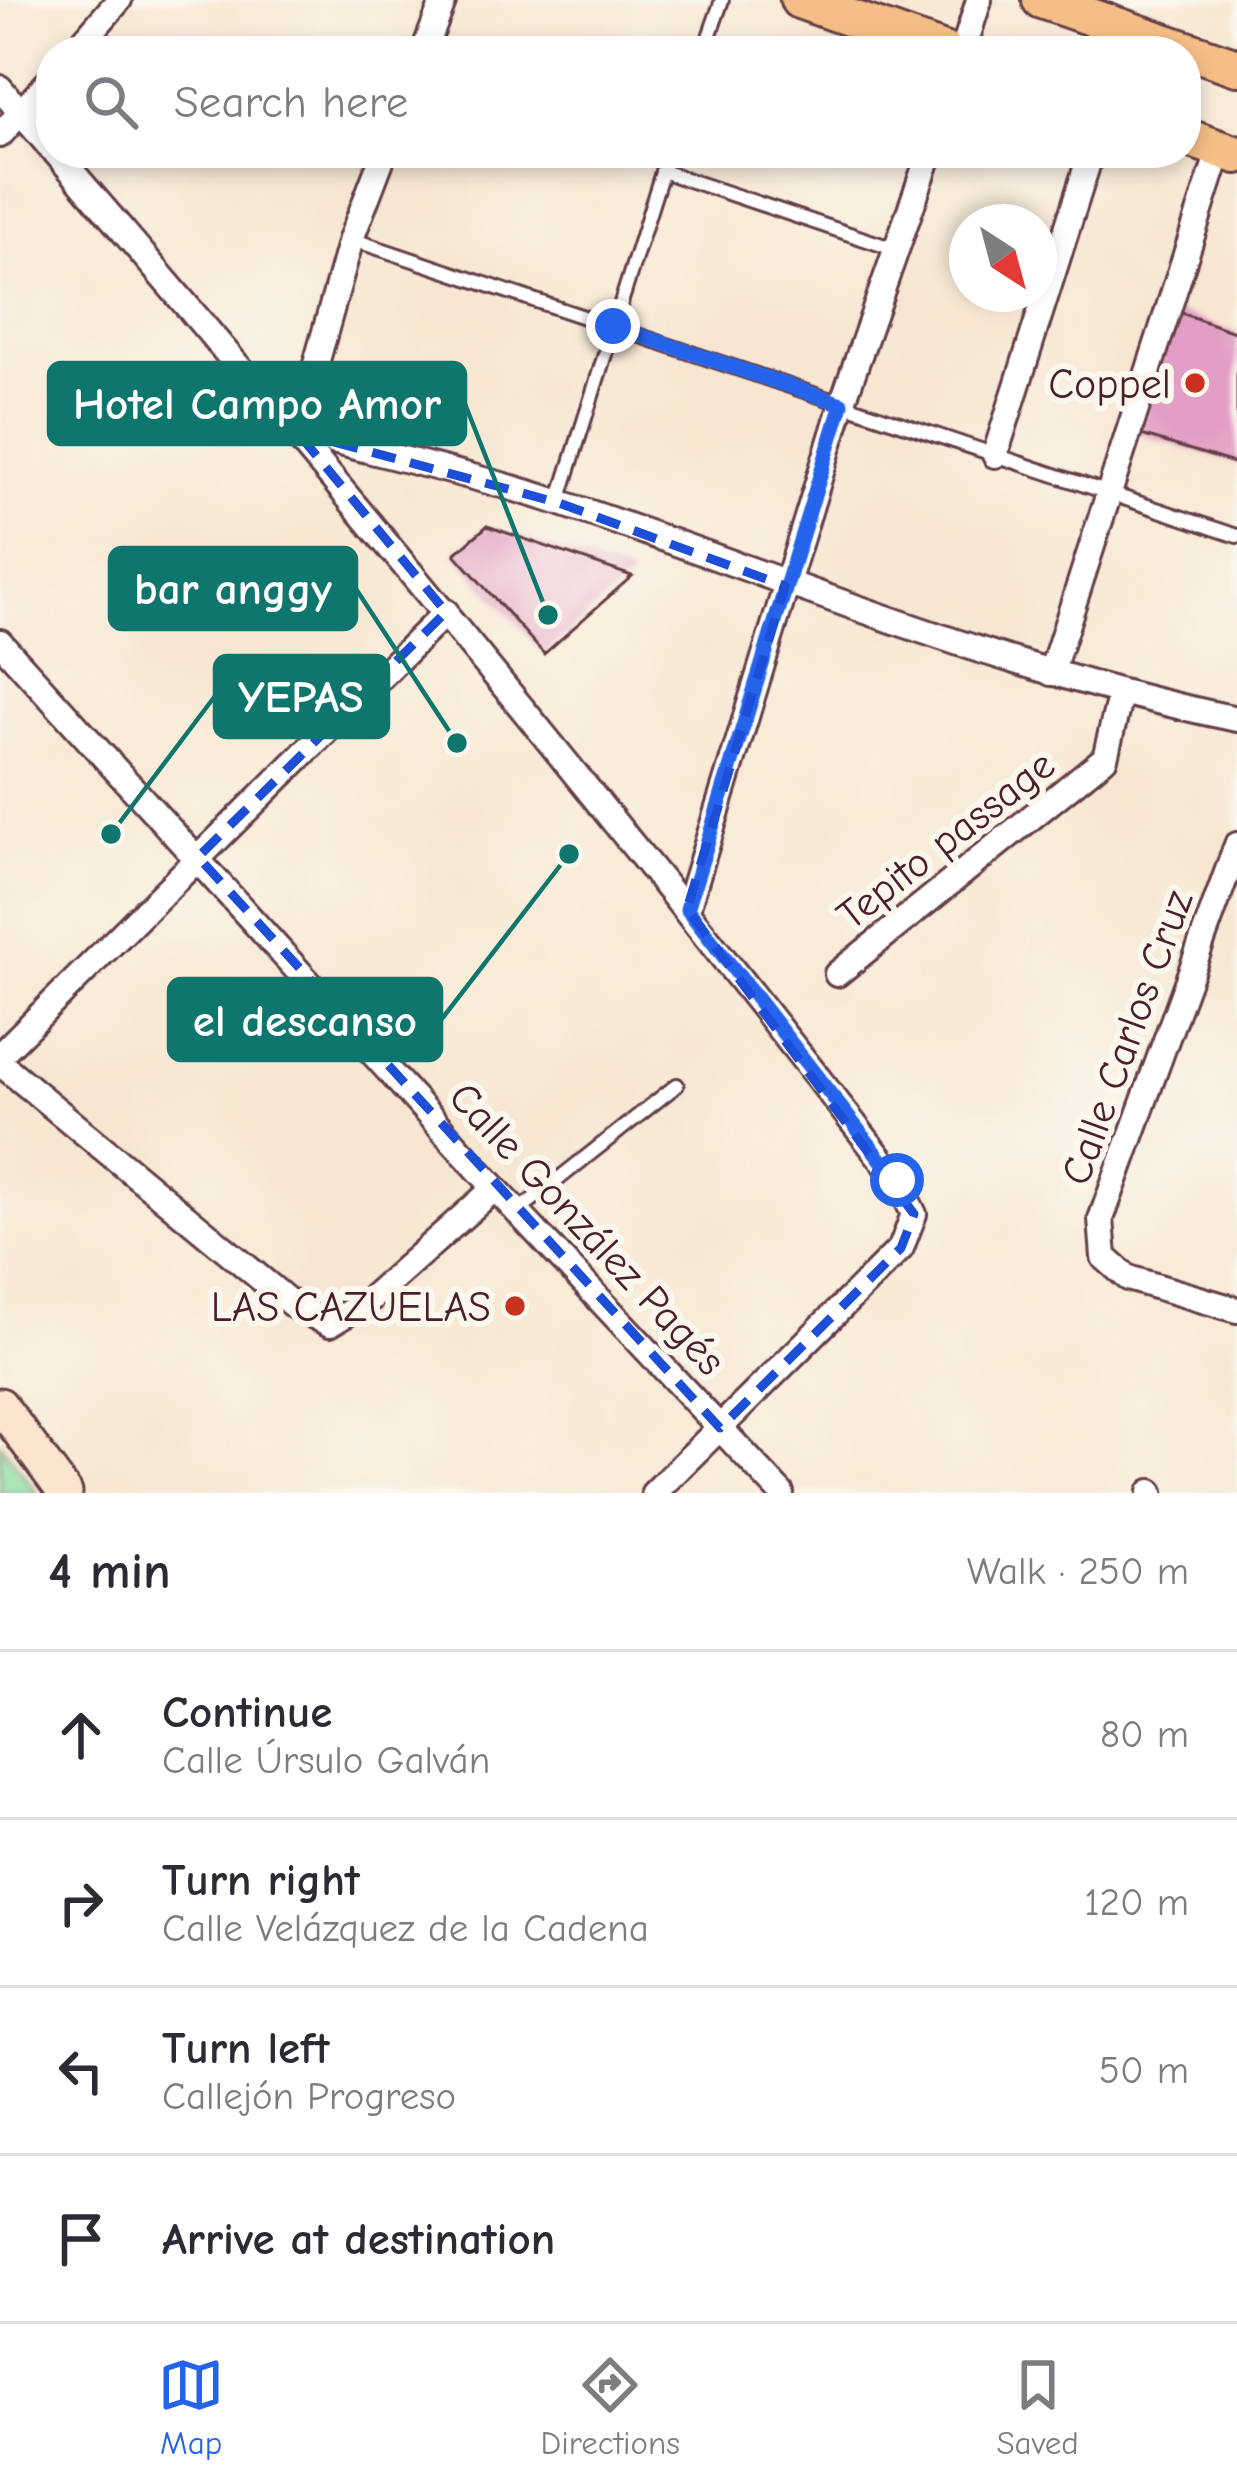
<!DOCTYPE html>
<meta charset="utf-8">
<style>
body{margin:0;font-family:"Comic Neue",sans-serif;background:#f7f7f7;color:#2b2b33}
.compass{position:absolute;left:949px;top:204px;width:108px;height:108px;border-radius:50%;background:#fff;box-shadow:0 6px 18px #0003;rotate:144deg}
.stop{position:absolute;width:36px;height:36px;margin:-27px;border:9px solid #2563eb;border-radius:50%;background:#fff}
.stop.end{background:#2563eb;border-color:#fff;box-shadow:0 3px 12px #0008}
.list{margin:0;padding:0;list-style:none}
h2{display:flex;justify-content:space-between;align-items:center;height:156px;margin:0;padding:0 48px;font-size:51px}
h2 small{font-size:39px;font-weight:400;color:#7c7c81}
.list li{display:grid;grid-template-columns:78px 1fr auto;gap:36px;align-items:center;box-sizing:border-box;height:168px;padding:0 48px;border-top:3px solid #e1e1e2}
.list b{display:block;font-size:45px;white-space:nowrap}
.list p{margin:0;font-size:39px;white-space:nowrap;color:#7c7c81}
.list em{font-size:39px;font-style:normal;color:#7c7c81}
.icon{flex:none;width:66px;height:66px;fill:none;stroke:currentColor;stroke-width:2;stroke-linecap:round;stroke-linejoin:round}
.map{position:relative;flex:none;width:1237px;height:1493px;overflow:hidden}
.search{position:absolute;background:#fff;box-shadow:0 6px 18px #0003;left:36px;right:36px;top:36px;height:132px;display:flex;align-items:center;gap:30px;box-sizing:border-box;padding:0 42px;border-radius:48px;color:#7c7c81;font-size:45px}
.sheet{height:828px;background:#fff}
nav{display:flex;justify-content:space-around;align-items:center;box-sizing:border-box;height:168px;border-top:3px solid #e1e1e2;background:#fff;font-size:33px;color:#7c7c81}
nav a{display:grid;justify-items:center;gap:6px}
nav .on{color:#2563eb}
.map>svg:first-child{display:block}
.green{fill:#89dea1;stroke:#6a7e66;stroke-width:3}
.building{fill:#e29ec4}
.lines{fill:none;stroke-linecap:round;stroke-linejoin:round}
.lane-casing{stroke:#643d44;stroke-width:18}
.street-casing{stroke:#643d44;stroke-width:30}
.secondary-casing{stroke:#643d44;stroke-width:39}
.primary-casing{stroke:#643d44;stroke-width:42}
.lane{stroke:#fff;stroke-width:12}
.street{stroke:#fff;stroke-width:24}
.secondary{stroke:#fbe5cf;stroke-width:33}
.primary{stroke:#f6be87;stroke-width:36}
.route{stroke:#2563eb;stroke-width:15}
.marked{fill:none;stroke:#1d4ed8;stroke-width:9;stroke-dasharray:24 15;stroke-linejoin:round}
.poi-dot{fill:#c8321e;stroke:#fbf7ec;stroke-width:4.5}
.labels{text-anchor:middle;stroke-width:12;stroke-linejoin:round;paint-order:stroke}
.poi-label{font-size:42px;fill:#4a1f2b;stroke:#fbf7ec;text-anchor:end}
.street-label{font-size:42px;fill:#4a1f2b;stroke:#fbf7ec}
.leader{fill:none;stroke:#0f766e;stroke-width:4.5}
.callout-dot{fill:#0f766e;stroke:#fbf7ec;stroke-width:4.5}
.callout{fill:#0f766e;stroke:#0f766e;stroke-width:4.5}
.callout-label{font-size:45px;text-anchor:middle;font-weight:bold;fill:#fff}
</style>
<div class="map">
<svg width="1237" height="1493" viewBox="0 0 1237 1493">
<rect width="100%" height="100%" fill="#fbf7ec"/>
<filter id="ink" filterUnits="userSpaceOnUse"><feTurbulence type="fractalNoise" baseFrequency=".00833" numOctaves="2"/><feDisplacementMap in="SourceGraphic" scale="24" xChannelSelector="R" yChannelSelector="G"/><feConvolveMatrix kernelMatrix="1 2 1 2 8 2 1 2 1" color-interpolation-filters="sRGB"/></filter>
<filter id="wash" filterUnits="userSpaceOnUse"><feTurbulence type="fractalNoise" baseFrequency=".004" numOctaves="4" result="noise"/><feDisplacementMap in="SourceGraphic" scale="48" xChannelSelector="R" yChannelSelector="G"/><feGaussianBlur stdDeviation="2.7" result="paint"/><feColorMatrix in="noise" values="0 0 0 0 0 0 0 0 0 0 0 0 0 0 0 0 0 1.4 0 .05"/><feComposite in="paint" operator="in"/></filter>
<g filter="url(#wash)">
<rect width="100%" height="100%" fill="#f7e7d2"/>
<path class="green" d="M0 1443 37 1493H0Z"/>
<g id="blocks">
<g class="building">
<path d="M1176 311 1237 333V464L1138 434Z"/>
<path d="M487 526 632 576 544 654 455 554Z"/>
</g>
</g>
</g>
<g filter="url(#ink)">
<use href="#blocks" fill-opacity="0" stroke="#643d44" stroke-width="3"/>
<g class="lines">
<defs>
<g id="lane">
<path d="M704 51 722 0"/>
<path d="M662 171 897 250"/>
<path d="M351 239 1237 536"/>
<path d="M559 501 668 153"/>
<path d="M518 1211 677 1085"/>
</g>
<g id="street">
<path d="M75 51 119 0"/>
<path d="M424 51 444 0"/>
<path d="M963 51 979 0"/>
<path d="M0 88 51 148"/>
<path d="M0 135 51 79"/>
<path d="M56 153C345 488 626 830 897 1179L914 1214 901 1248 654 1493"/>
<path d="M384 153 351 239 297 432C384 455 475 475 561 503 786 578 1003 672 1237 719"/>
<path d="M995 455 1091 153"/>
<path d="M0 642 495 1188 781 1493"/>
<path d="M1051 673 1220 149"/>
<path d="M1237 845 1101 1219 1104 1257 1128 1278 1237 1310"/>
<path d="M687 909 842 404 930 153"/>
<path d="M837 974 1105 758 1120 696"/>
<path d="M0 1055 446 612"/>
<path d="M0 1063 294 1306 330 1324 369 1300 495 1188"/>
<path d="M1151 1492V1493"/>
</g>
<path id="secondary" d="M0 1405 65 1493"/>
<g id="primary">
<path d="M799 0 944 51"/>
<path d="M1041 0 1237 67"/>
<path d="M1186 137 1237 155"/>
</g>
</defs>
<use href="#lane" class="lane-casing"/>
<use href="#street" class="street-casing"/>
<use href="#secondary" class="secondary-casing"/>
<use href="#primary" class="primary-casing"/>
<use href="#lane" class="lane"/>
<use href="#street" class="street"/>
<use href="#secondary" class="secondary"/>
<use href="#primary" class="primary"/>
</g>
</g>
<g class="lines" filter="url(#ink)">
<path class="route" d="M613 326 842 404 687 909 897 1180"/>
</g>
<path class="marked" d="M297 432 559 503 785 586 687 909 914 1214 901 1248 720 1428 198 857 446 612Z"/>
<g class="poi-dot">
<circle cx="1195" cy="383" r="12"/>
<circle cx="515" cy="1306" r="12"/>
</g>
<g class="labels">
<g class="poi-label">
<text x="1171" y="398">Coppel</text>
<text x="491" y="1321">LAS CAZUELAS</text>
</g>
<g class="street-label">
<text transform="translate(945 839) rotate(-38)" y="15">Tepito passage</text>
<text transform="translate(1126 1037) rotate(-70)" y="15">Calle Carlos Cruz</text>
<text transform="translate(588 1228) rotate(47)" y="15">Calle González Pagés</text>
</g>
</g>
<path class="leader" d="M548 615L465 404M457 743L356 589M111 834L215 696M569 854L441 1020"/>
<g class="callout-dot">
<circle cx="548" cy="615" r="12"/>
<circle cx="457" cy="743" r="12"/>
<circle cx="111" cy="834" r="12"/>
<circle cx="569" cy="854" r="12"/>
</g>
<g class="callout">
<rect x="49" y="363" width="416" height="81" rx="12"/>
<rect x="110" y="548" width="246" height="81" rx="12"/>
<rect x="215" y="656" width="173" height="81" rx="12"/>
<rect x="169" y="979" width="272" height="81" rx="12"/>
</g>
<g class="callout-label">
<text x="257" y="419">Hotel Campo Amor</text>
<text x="233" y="604">bar anggy</text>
<text x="301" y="712">YEPAS</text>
<text x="305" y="1036">el descanso</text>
</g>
</svg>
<svg class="compass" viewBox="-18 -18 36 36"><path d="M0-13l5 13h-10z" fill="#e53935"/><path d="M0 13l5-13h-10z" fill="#7c7c81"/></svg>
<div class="stop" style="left:897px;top:1180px"></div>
<div class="stop end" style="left:613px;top:326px"></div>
<div class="search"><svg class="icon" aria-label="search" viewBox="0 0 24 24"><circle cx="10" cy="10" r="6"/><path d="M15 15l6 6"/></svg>Search here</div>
</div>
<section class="sheet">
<h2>4 min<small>Walk · 250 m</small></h2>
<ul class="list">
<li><svg class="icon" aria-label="ahead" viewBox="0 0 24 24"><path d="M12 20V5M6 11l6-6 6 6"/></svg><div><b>Continue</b><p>Calle Úrsulo Galván</p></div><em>80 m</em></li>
<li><svg class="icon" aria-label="right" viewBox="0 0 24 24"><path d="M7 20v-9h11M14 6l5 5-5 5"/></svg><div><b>Turn right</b><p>Calle Velázquez de la Cadena</p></div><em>120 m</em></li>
<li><svg class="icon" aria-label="left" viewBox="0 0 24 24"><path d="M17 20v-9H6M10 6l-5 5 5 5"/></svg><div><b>Turn left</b><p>Callejón Progreso</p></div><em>50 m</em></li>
<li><svg class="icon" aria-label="arrive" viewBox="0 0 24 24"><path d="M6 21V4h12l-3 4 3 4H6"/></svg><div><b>Arrive at destination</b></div></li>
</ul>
</section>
<nav>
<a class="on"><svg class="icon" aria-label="map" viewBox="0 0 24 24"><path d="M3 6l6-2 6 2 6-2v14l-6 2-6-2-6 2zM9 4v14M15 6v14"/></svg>Map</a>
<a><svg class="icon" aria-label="directions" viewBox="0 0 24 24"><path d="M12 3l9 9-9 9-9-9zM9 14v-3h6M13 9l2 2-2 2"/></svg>Directions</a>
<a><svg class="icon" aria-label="saved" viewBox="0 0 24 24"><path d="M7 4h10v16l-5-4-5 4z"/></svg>Saved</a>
</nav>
